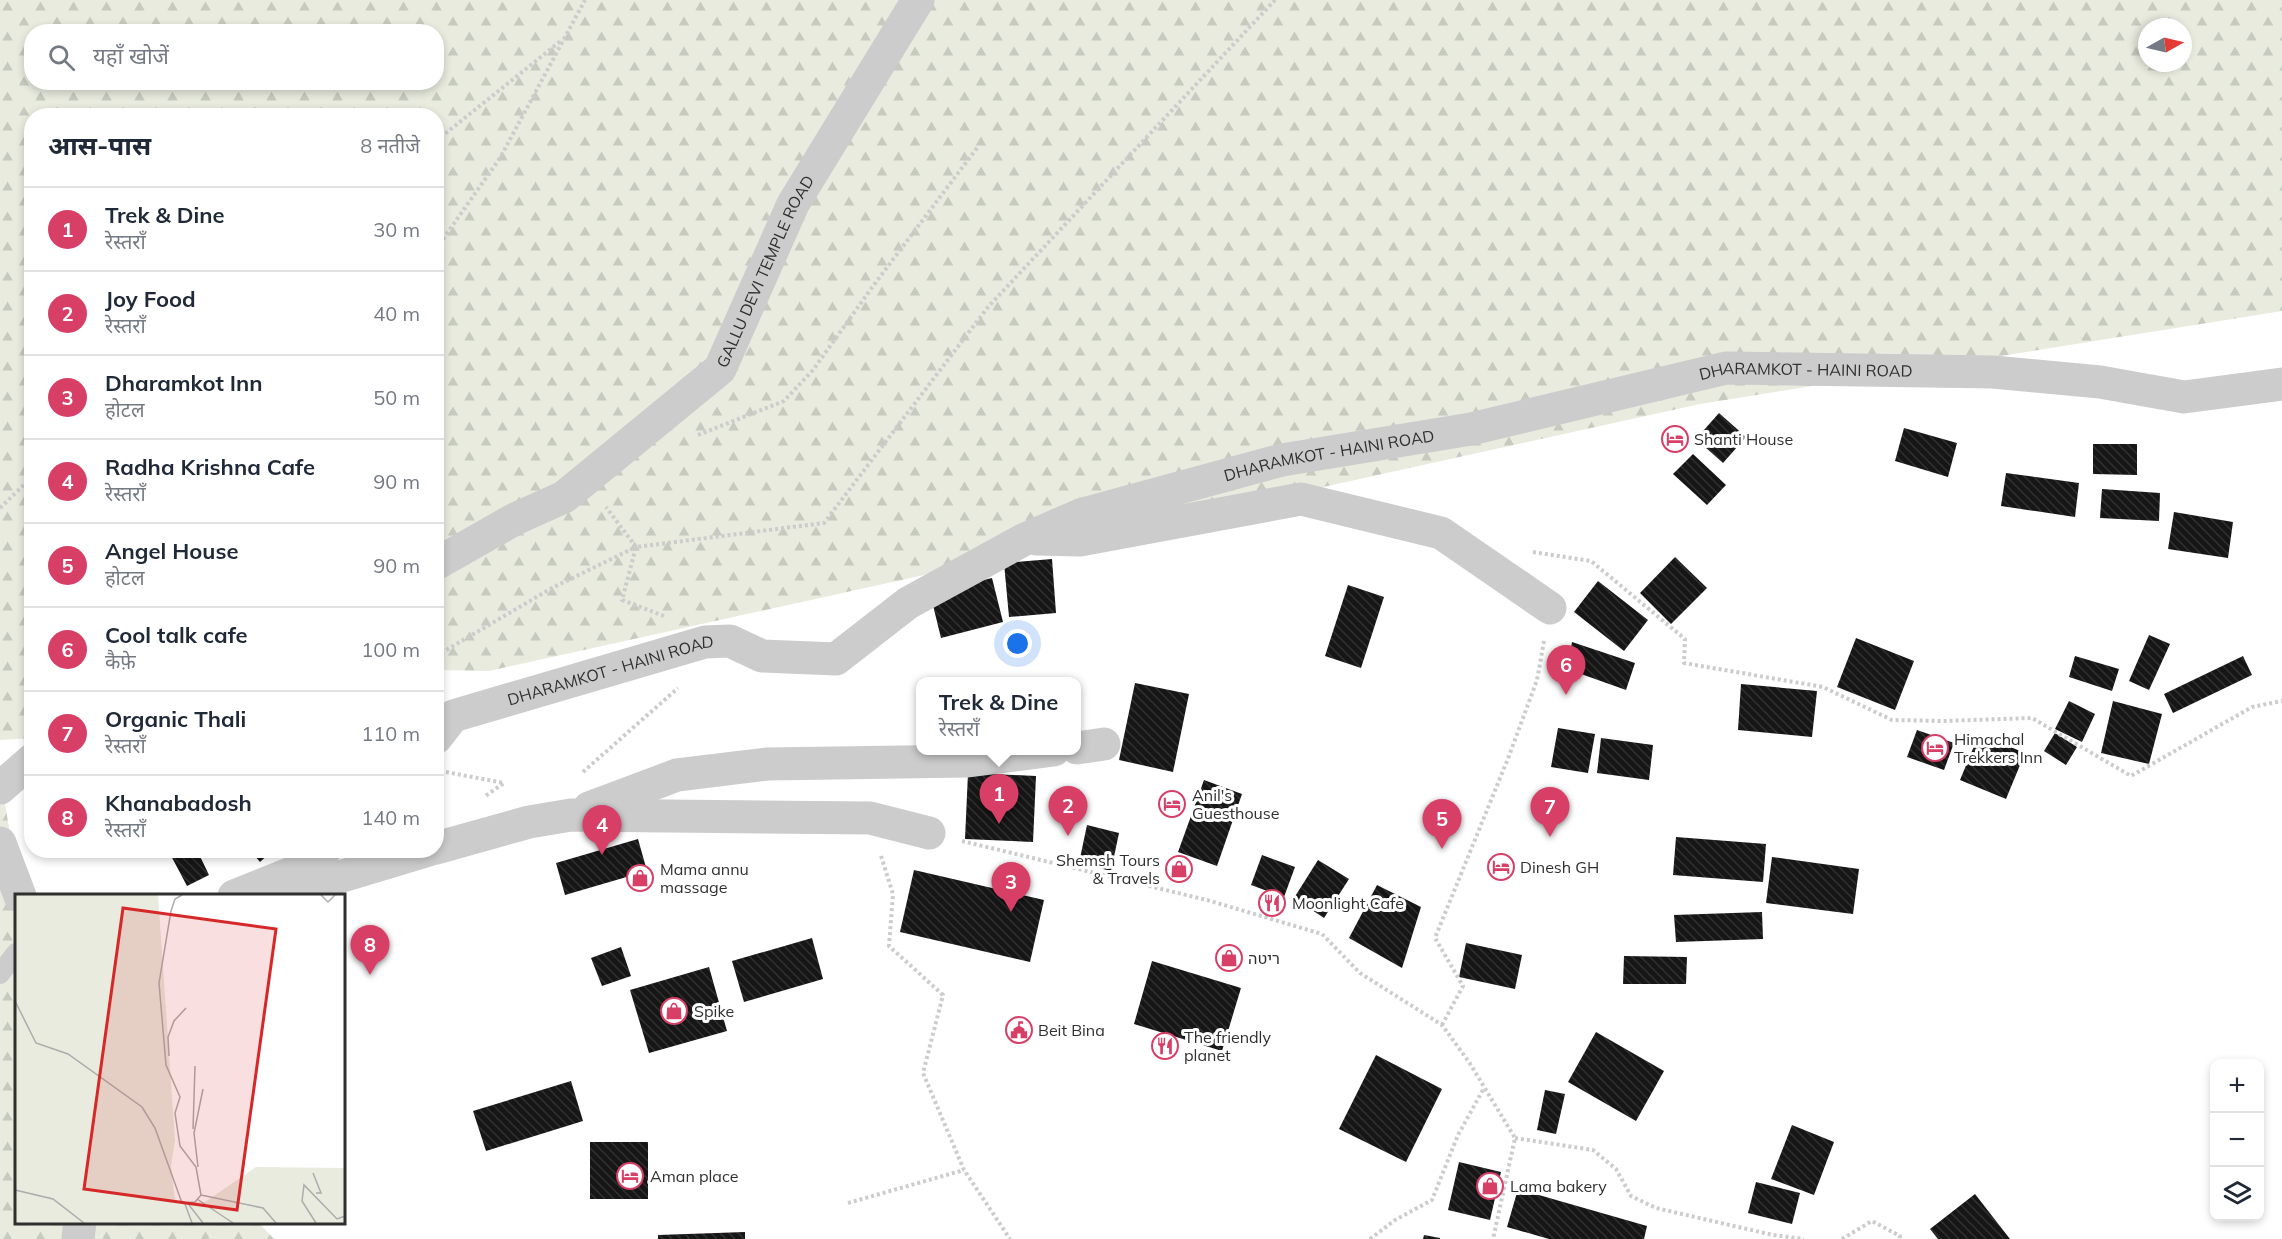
<!DOCTYPE html>
<html lang="hi">
<meta charset="utf-8">
<style>
body{margin:0;font-family:Mulish,"Noto Sans Devanagari",Heebo,sans-serif;background:#f6f6f7;color:#1f2937}
.controls{position:absolute;right:18px;bottom:18px;display:grid;overflow:hidden;border-radius:12px;box-shadow:0 3px 9px #0003}
.controls button{width:54px;height:54px;display:grid;place-items:center;padding:0;border:0;border-bottom:2px solid #e0e1e3;background:#fff;color:#1f2937;font:30px sans-serif}
.compass{position:absolute;left:2138px;top:18px;width:54px;height:54px;border-radius:50%;background:#fff;box-shadow:0 3px 9px #0003;rotate:82deg}
.you{position:absolute;left:1018px;top:644px;width:21px;height:21px;margin:-15px;border:4px solid #fff;border-radius:50%;background:#1a73e8;box-shadow:0 0 0 9px #1a73e833}
.badge{display:grid;place-items:center;width:39px;height:39px;border-radius:50%;background:#d83f67;color:#fff;font-size:20px;font-weight:700}
.pin{position:absolute;translate:-50% -50px;filter:drop-shadow(0 2px 3px #0008)}
.pin::after{content:'';position:absolute;top:32px;width:21px;height:18px;background:inherit;clip-path:polygon(0 0,100% 0,50% 100%)}
.popup{position:absolute;left:916px;top:677px;width:165px;height:78px;box-sizing:border-box;display:grid;place-content:center;border-radius:12px;background:#fff;filter:drop-shadow(0 2px 4px #0005);font-size:20px;white-space:nowrap;color:#747a83}
.popup b{font-size:22px;color:#1f2937}
.popup::after{content:'';position:absolute;left:50%;top:100%;margin-left:-12px;border:12px solid transparent;border-top-color:#fff}
.list{margin:0;padding:0;list-style:none}
h2{display:flex;justify-content:space-between;align-items:center;height:78px;margin:0;padding:0 24px;font-size:26px}
h2 small{font-size:20px;font-weight:400;color:#747a83}
.list li{display:grid;grid-template-columns:39px 1fr auto;gap:18px;align-items:center;box-sizing:border-box;height:84px;padding:0 24px;border-top:2px solid #e0e1e3}
.list b{display:block;font-size:22px;white-space:nowrap}
.list p{margin:0;font-size:20px;white-space:nowrap;color:#747a83}
.list em{font-size:20px;font-style:normal;color:#747a83}
.icon{flex:none;width:33px;height:33px;fill:none;stroke:currentColor;stroke-width:2;stroke-linecap:round;stroke-linejoin:round}
.map{position:relative;flex:none;width:2282px;height:1239px;overflow:hidden}
.search{position:absolute;background:#fff;box-shadow:0 3px 9px #0003;left:24px;top:24px;width:420px;height:66px;display:flex;align-items:center;gap:15px;box-sizing:border-box;padding:0 21px;border-radius:24px;color:#747a83;font-size:22px}
.panel{position:absolute;background:#fff;box-shadow:0 3px 9px #0003;left:24px;top:108px;width:420px;height:750px;border-radius:24px}
.map>svg:first-child{display:block}
.forest{fill:url(#forest-firs);fill-rule:evenodd}
.building{fill:url(#building-back-hatch)}
.lines{fill:none;stroke-linecap:round;stroke-linejoin:round}
.path{stroke:#ccc;stroke-width:4;stroke-dasharray:3 3;stroke-linecap:butt}
.service{stroke:#ccc;stroke-width:20}
.minor{stroke:#ccc;stroke-width:33}
.tertiary{stroke:#ccc;stroke-width:33}
.labels{text-anchor:middle;stroke-width:6;stroke-linejoin:round;paint-order:stroke}
.street-label{font-size:16px;fill:#2f2f2f;stroke:#fff}
.poi-label{font-size:16px;fill:#2f2f2f;stroke:#fff;text-anchor:start}
.inset-road{fill:none;stroke:#acacac;stroke-width:1.5}
.view{fill:#d62828;fill-opacity:0.15;stroke:#d62828;stroke-width:3}
.inset-edge{fill:none;stroke:#2f2f2f;stroke-width:3}
</style>
<div class="map">
<svg width="2282" height="1239" viewBox="0 0 2282 1239">
<defs>
<pattern id="forest-firs" width="22" height="20" patternUnits="userSpaceOnUse" patternTransform="scale(1.5)"><rect width="22" height="20" fill="#e8ebde"/><path d="M5 1l3.5 6h-7zM16 11l3.5 6h-7z" fill="#c7cabf"/></pattern>
<pattern id="building-back-hatch" width="6" height="6" patternUnits="userSpaceOnUse" patternTransform="scale(1.5)"><rect width="6" height="6" fill="#161616"/><path d="M-1 5l2 2M0 0l6 6M5-1l2 2" fill="none" stroke="#303030"/></pattern>
</defs>
<rect width="100%" height="100%" fill="#fff"/>
<g class="forest">
<path d="M0 0H2282V311L1700 404 489 671 437 670 436 116H32L31 738 0 740ZM2147 27H2183V63H2147ZM32 32H436V82H32Z"/>
<path d="M0 773 20 895 16 896V1222L259 1223 274 1239H0Z"/>
</g>
<g class="building">
<path d="M1719 413 1746 437 1723 463 1696 439Z"/>
<path d="M1904 428 1957 443 1948 477 1895 461Z"/>
<path d="M2093 444H2137V475L2093 474Z"/>
<path d="M1693 454 1726 485 1707 505 1673 474Z"/>
<path d="M2006 473 2079 483 2075 517 2001 506Z"/>
<path d="M2102 489 2160 493 2159 521 2100 518Z"/>
<path d="M2174 512 2233 522 2228 558 2168 549Z"/>
<path d="M1675 557 1707 588 1671 624 1640 593Z"/>
<path d="M1052 559 1056 613 1009 617 1004 563Z"/>
<path d="M992 578 1003 622 941 638 930 593Z"/>
<path d="M1598 581 1648 620 1624 651 1574 612Z"/>
<path d="M1348 585 1384 597 1361 668 1325 656Z"/>
<path d="M2149 635 2170 644 2149 690 2129 681Z"/>
<path d="M1856 638 1914 661 1895 710 1837 687Z"/>
<path d="M1572 642 1635 663 1626 690 1567 669Z"/>
<path d="M2075 656 2119 669 2112 691 2069 677Z"/>
<path d="M2243 656 2252 675 2173 713 2164 694Z"/>
<path d="M1135 683 1189 694 1173 772 1119 760Z"/>
<path d="M1741 684 1817 691 1812 737 1738 730Z"/>
<path d="M2069 701 2095 714 2082 742 2055 729Z"/>
<path d="M2113 701 2162 714 2149 764 2101 753Z"/>
<path d="M1558 728 1595 734 1588 773 1551 767Z"/>
<path d="M1917 730 1954 743 1944 770 1907 757Z"/>
<path d="M2055 733 2077 747 2066 765 2044 751Z"/>
<path d="M1979 734 2025 753 2006 799 1960 780Z"/>
<path d="M1601 738 1653 745 1649 780 1597 773Z"/>
<path d="M968 773 1036 776 1033 842 965 839Z"/>
<path d="M1204 780 1242 794 1217 866 1178 852Z"/>
<path d="M1087 825 1119 833 1111 871 1079 863Z"/>
<path d="M1676 837 1766 844 1763 882 1673 875Z"/>
<path d="M638 839 647 871 565 895 556 863Z"/>
<path d="M168 850H197L209 875 187 886Z"/>
<path d="M250 850H273L260 862Z"/>
<path d="M1262 855 1295 867 1284 897 1251 885Z"/>
<path d="M1772 857 1859 869 1853 914 1766 903Z"/>
<path d="M1318 860 1349 879 1324 918 1294 898Z"/>
<path d="M914 870 1044 900 1030 962 900 932Z"/>
<path d="M1377 885 1421 907 1402 968 1349 938Z"/>
<path d="M1762 912 1763 939 1676 942 1674 915Z"/>
<path d="M812 938 823 979 744 1002 732 961Z"/>
<path d="M1466 943 1522 955 1515 989 1459 977Z"/>
<path d="M621 947 631 976 602 986 591 958Z"/>
<path d="M1624 956 1687 957 1686 984H1623Z"/>
<path d="M1152 961 1241 988 1222 1051 1134 1024Z"/>
<path d="M709 967 727 1031 649 1053 630 990Z"/>
<path d="M1596 1032 1664 1071 1636 1121 1568 1082Z"/>
<path d="M1376 1055 1442 1089 1406 1162 1339 1129Z"/>
<path d="M571 1081 583 1121 486 1151 473 1111Z"/>
<path d="M1545 1090 1565 1094 1556 1134 1537 1130Z"/>
<path d="M1792 1125 1834 1142 1814 1195 1771 1179Z"/>
<rect x="590" y="1142" width="58" height="57"/>
<path d="M1459 1162 1501 1172 1490 1220 1448 1210Z"/>
<path d="M1756 1182 1800 1193 1792 1224 1748 1213Z"/>
<path d="M1518 1189 1647 1226 1644 1239H1549L1507 1227Z"/>
<path d="M1975 1194 2010 1239H1938L1930 1229Z"/>
<path d="M745 1232V1239H658V1235Z"/>
<path d="M1424 1235 1440 1238V1239H1423Z"/>
</g>
<g class="lines">
<g class="path">
<path d="M436 141 562 40"/>
<path d="M436 249 500 158 585 0"/>
<path d="M698 435 784 401 813 370 876 282 977 148"/>
<path d="M0 508 32 477"/>
<path d="M1533 552 1591 561 1685 639 1684 663 1823 687 1892 720 1943 721 2032 718 2131 776 2252 707 2282 701"/>
<path d="M664 616 622 600 636 547 824 523 988 307 1275 0"/>
<path d="M436 656 552 588 636 547 606 507"/>
<path d="M446 772 504 783 484 797"/>
<path d="M583 772 678 688"/>
<path d="M962 841 1207 900 1322 934 1360 973 1442 1025 1469 1062 1515 1138 1493 1239"/>
<path d="M881 856 893 894 889 946 943 995 923 1073 964 1170 1010 1239"/>
<path d="M1442 1025 1463 986 1435 938 1509 756 1537 680 1544 641"/>
<path d="M1515 1138 1593 1150 1616 1169 1631 1196 1656 1208 1773 1235 1804 1239"/>
<path d="M848 1203 964 1170"/>
<path d="M1370 1239 1395 1220 1432 1200 1458 1135 1484 1088"/>
<path d="M1842 1239 1872 1221 1900 1236 1899 1239"/>
</g>
<path class="service" d="M0 974 16 953"/>
<g class="minor">
<path d="M1036 539 1080 540 1301 499 1441 533 1550 608"/>
<path id="s1" d="M436 564 515 519 564 497 720 369 793 204 918 0"/>
<path id="s2" d="M436 738 453 716 705 642 730 641 762 656 836 659 908 603 1025 539 1080 515 1282 460 1471 429 1726 368 1993 372 2100 382 2184 397 2282 384"/>
<path d="M1077 748 1104 744"/>
<path d="M0 788 32 760"/>
<path d="M589 808 677 775 768 764 968 761 1054 750"/>
<path d="M0 843 20 896"/>
<path d="M436 848 529 822 571 815 870 818 929 833"/>
<path d="M234 896 304 868 325 850"/>
<path d="M276 896 429 850"/>
</g>
<path class="tertiary" d="M78 1239 80 1222"/>
</g>
<defs>
<symbol id="hotel-ring" viewBox="-11 -11 22 22"><circle r="9.5" fill="#fff" stroke="#d83f67" stroke-width="1.5"/><path d="M-6-4.5h1.5V1H6V5H4.5V3h-9V5H-6ZM-4 0a1.8 1.8 0 1 1 3.6 0ZM.5 0V-2.5h3Q6-2.5 6 0Z" fill="#d83f67"/></symbol>
<symbol id="shop-ring" viewBox="-11 -11 22 22"><circle r="9.5" fill="#fff" stroke="#d83f67" stroke-width="1.5"/><path d="M-5-2.5h2.3a2.7 3.5 0 0 1 5.4 0H5L5.5 6h-11ZM-1.5-2.5h3a1.5 2.3 0 0 0-3 0Z" fill="#d83f67"/></symbol>
<symbol id="restaurant-ring" viewBox="-11 -11 22 22"><circle r="9.5" fill="#fff" stroke="#d83f67" stroke-width="1.5"/><path d="M-5-6h1v4h1v-4h1v4h1v-4h1v5L-1.5 .5V6h-2V.5L-5-1ZM5-6V6H3V1.5H1.5Q1.5-4 5-6Z" fill="#d83f67"/></symbol>
<symbol id="civic-ring" viewBox="-11 -11 22 22"><circle r="9.5" fill="#fff" stroke="#d83f67" stroke-width="1.5"/><path d="M-.6-6.5H3V-4.5H.6V-3L4-1V1h2V6H-6V1h2V-1L-.6-3ZM-1.2 2.5V6h2.4V2.5Z" fill="#d83f67"/></symbol>
</defs>
<g fill-rule="evenodd">
<use href="#hotel-ring" x="1660" y="424" width="30" height="30"/>
<use href="#hotel-ring" x="1920" y="733" width="30" height="30"/>
<use href="#hotel-ring" x="1157" y="789" width="30" height="30"/>
<use href="#hotel-ring" x="1486" y="852" width="30" height="30"/>
<use href="#shop-ring" x="1164" y="854" width="30" height="30"/>
<use href="#shop-ring" x="625" y="863" width="30" height="30"/>
<use href="#restaurant-ring" x="1257" y="888" width="30" height="30"/>
<use href="#shop-ring" x="1214" y="943" width="30" height="30"/>
<use href="#shop-ring" x="659" y="996" width="30" height="30"/>
<use href="#civic-ring" x="1004" y="1015" width="30" height="30"/>
<use href="#restaurant-ring" x="1150" y="1031" width="30" height="30"/>
<use href="#hotel-ring" x="615" y="1161" width="30" height="30"/>
<use href="#shop-ring" x="1475" y="1171" width="30" height="30"/>
</g>
<g class="labels">
<g class="street-label">
<text dy="6" stroke="none"><textPath href="#s1" startOffset="454">GALLU DEVI TEMPLE ROAD</textPath></text>
<text dy="6" stroke="none"><textPath href="#s2" startOffset="1452">DHARAMKOT - HAINI ROAD</textPath></text>
<text dy="6" stroke="none"><textPath href="#s2" startOffset="966">DHARAMKOT - HAINI ROAD</textPath></text>
<text dy="6" stroke="none"><textPath href="#s2" startOffset="192">DHARAMKOT - HAINI ROAD</textPath></text>
</g>
<g class="poi-label">
<text x="1694" y="445">Shanti House</text>
<text x="1954" y="745">Himachal<tspan x="1954" dy="18">Trekkers Inn</tspan></text>
<text x="1192" y="801">Anil's<tspan x="1192" dy="18">Guesthouse</tspan></text>
<text x="1160" y="866" text-anchor="end">Shemsh Tours<tspan x="1160" dy="18">&amp; Travels</tspan></text>
<text x="1520" y="873">Dinesh GH</text>
<text x="660" y="875">Mama annu<tspan x="660" dy="18">massage</tspan></text>
<text x="1292" y="909">Moonlight Cafe</text>
<text x="1248" y="964">ריטה</text>
<text x="694" y="1017">Spike</text>
<text x="1038" y="1036">Beit Bina</text>
<text x="1184" y="1043">The friendly<tspan x="1184" dy="18">planet</tspan></text>
<text x="650" y="1182">Aman place</text>
<text x="1510" y="1192">Lama bakery</text>
</g>
</g>
<g transform="translate(15 894)">
<rect width="330" height="330" fill="#fff"/>
<path d="M0 1H143L160 246 156 272 160 308H190L241 273 330 274V329H0Z" fill="#e8ebde"/>
<path class="inset-road" d="M167 1 160 5 156 17 144 89 151 171 165 203 160 219 165 252 181 273 186 301M306 1 313 8 320 1M0 107 21 149 53 160 127 213 140 234 167 309 180 308 186 301M154 162 153 143 159 127 171 114M178 235 180 172M183 273 179 239 188 195M298 279 306 299H301M0 296 38 305 69 329M186 301 248 314 261 329M182 305 218 329M177 309 174 311 188 329M170 310 177 329M301 329 287 307 289 291 322 325 330 322"/>
<path class="view" d="M108 14 261 35 222 316 69 295Z"/>
<rect width="330" height="330" class="inset-edge"/>
</g>
</svg>
<div class="controls">
<button>+</button>
<button>−</button>
<button><svg class="icon" aria-label="layers" viewBox="0 0 24 24"><path d="M12 4l9 5-9 5-9-5zM3 14l9 5 9-5"/></svg></button>
</div>
<svg class="compass" viewBox="-18 -18 36 36"><path d="M0-13l5 13h-10z" fill="#e53935"/><path d="M0 13l5-13h-10z" fill="#747a83"/></svg>
<div class="you"></div>
<div class="pin badge" style="left:999px;top:824px">1</div>
<div class="popup"><b>Trek &amp; Dine</b>रेस्तराँ</div>
<div class="pin badge" style="left:1068px;top:836px">2</div>
<div class="pin badge" style="left:1011px;top:912px">3</div>
<div class="pin badge" style="left:602px;top:855px">4</div>
<div class="pin badge" style="left:1442px;top:849px">5</div>
<div class="pin badge" style="left:1566px;top:695px">6</div>
<div class="pin badge" style="left:1550px;top:837px">7</div>
<div class="pin badge" style="left:370px;top:975px">8</div>
<div class="search"><svg class="icon" aria-label="search" viewBox="0 0 24 24"><circle cx="10" cy="10" r="6"/><path d="M15 15l6 6"/></svg>यहाँ खोजें</div>
<section class="panel">
<h2>आस-पास<small>8 नतीजे</small></h2>
<ul class="list">
<li><span class="badge">1</span><div><b>Trek &amp; Dine</b><p>रेस्तराँ</p></div><em>30 m</em></li>
<li><span class="badge">2</span><div><b>Joy Food</b><p>रेस्तराँ</p></div><em>40 m</em></li>
<li><span class="badge">3</span><div><b>Dharamkot Inn</b><p>होटल</p></div><em>50 m</em></li>
<li><span class="badge">4</span><div><b>Radha Krishna Cafe</b><p>रेस्तराँ</p></div><em>90 m</em></li>
<li><span class="badge">5</span><div><b>Angel House</b><p>होटल</p></div><em>90 m</em></li>
<li><span class="badge">6</span><div><b>Cool talk cafe</b><p>कैफ़े</p></div><em>100 m</em></li>
<li><span class="badge">7</span><div><b>Organic Thali</b><p>रेस्तराँ</p></div><em>110 m</em></li>
<li><span class="badge">8</span><div><b>Khanabadosh</b><p>रेस्तराँ</p></div><em>140 m</em></li>
</ul>
</section>
</div>
